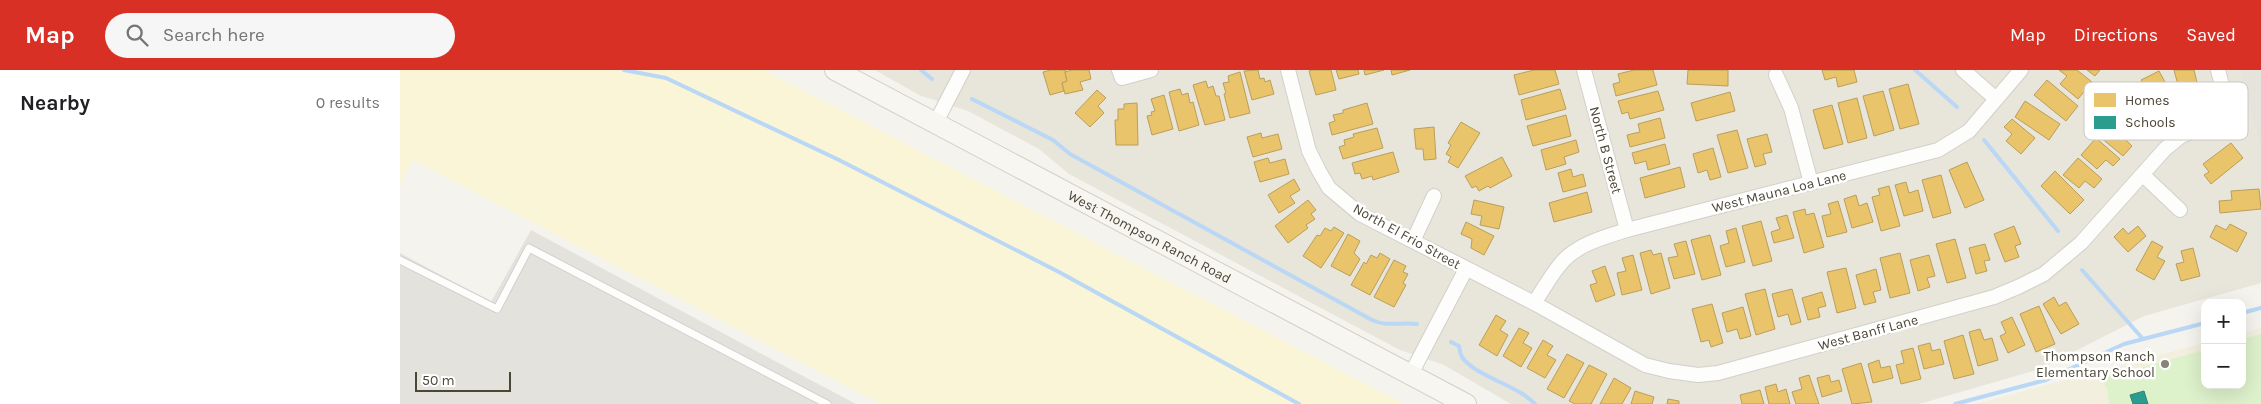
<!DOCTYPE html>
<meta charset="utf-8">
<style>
body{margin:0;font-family:Karla,sans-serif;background:#f6f6f6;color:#202124}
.controls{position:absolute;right:15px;bottom:15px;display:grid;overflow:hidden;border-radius:10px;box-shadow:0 5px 20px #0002}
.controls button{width:45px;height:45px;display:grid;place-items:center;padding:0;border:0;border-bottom:1px solid #e0e0e0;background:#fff;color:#202124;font:25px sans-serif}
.scale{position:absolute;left:15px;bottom:12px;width:96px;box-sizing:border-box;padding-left:5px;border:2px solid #4c4637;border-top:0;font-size:14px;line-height:18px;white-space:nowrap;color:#4c4637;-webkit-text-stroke:4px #fff;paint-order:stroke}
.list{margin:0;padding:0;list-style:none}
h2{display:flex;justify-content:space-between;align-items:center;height:65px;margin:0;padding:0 20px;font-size:21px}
h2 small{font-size:16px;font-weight:400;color:#757577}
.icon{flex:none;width:28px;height:28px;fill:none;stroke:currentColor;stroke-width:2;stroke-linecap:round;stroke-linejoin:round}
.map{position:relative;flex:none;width:1861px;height:334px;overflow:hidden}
header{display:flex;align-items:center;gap:30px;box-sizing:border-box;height:70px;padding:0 25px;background:#d93025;color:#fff}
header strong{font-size:24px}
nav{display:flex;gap:28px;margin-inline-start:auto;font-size:18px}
.search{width:350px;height:45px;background:#f6f6f6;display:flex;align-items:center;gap:12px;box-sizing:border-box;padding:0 18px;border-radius:28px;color:#757577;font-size:19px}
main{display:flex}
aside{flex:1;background:#fff}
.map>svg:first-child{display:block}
.residential{fill:#e8e5da}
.industrial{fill:#e6e3dc}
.education{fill:#f2efdf}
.green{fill:#ddf1cb}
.sand{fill:#f9f5d6}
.parking{fill:#e3e2dc}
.homes{fill:#e9c46a;stroke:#ba9e5b}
.schools{fill:#2a9d8f;stroke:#348375}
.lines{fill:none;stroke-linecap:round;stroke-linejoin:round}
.stream{stroke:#bad7f5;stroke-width:4}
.lane-casing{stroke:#d2d0ca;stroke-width:9}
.street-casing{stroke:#d2d0ca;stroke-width:16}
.secondary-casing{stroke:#d4d1c3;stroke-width:22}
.lane{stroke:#fdfdfc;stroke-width:7}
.street{stroke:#fdfdfc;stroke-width:14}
.secondary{stroke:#f7f6f1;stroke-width:20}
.poi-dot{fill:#878377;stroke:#fff;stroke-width:2}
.labels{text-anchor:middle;stroke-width:5;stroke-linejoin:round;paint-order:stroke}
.street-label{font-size:14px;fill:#4c4637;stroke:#fff}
.poi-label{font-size:14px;fill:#4c4637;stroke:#fff;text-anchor:end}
.key{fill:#fff;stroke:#c9c8c3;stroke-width:1}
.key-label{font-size:14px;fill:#4c4637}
</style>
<header>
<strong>Map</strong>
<div class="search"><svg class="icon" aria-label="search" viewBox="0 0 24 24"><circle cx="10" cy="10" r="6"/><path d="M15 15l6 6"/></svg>Search here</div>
<nav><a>Map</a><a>Directions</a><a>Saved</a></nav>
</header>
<main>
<aside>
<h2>Nearby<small>0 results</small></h2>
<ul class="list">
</ul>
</aside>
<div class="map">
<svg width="1861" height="334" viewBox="0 0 1861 334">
<rect width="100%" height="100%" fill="#f4f3ed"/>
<path class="residential" d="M475 0H1839L1861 80V213L1744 246 1640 299 1519 334H1111L1044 295 1000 280 669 104 639 79 568 41 519 25Z"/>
<path class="industrial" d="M1839 0H1861V80Z"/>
<path class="education" d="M1861 258V334H1576L1805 273V315H1842V263Z"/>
<path class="green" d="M1861 264V334H1709L1707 318 1700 309 1805 280V315H1842V269Z"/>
<path class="sand" d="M0 0H364L1004 334H481L13 90 0 114Z"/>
<path class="parking" d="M131 160 386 297 456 334H0V183L91 232Z"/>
<g class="homes">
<path d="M651 0H666L665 2 667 11 662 13 664 21 650 25 643 2Z"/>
<path d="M672 0H689L691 9 680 12 683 20 665 24 662 13 667 11 665 2Z"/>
<path d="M858 0 860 9 864 8 865 12 870 10 874 24 852 30 844 1Z"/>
<path d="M912 0H931L936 20 916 25 909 1Z"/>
<path d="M936 0H958L959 4 939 9Z"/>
<path d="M964 0H984L965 5Z"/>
<path d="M991 0H1010L992 5Z"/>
<path d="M1134 0H1155L1159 14 1119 25 1114 5Z"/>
<path d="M1234 0H1253L1257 15 1216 26 1213 14 1220 12 1218 4Z"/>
<path d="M1288 0H1328V16L1287 14Z"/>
<path d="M1422 0H1454L1457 12 1438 17 1436 7 1425 10Z"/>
<path d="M1659 0H1677L1692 12 1678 29 1660 14 1667 6Z"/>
<path d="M1687 0H1700L1695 6Z"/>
<path d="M1774 0H1794L1801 29 1783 34Z"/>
<path d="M1759 1 1778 36 1760 45 1741 10Z"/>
<path d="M840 2 850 43 830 48 824 24 826 23 823 13 829 12 828 6Z"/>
<path d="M1647 10 1678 36 1666 51 1634 25Z"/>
<path d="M806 11 808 18 813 16 816 26H819L825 50 805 55 793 15Z"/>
<path d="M1508 14 1519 54 1500 59 1489 19Z"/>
<path d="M780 19 782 25 788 23 790 33 793 32 799 55 779 61 769 22Z"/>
<path d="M1160 19 1166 39 1126 50 1121 30Z"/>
<path d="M697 20 706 28 698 36 704 43 690 57 675 43Z"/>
<path d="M1258 21 1264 40 1230 49 1228 42 1222 44 1218 31Z"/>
<path d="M1483 21 1494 60 1474 66 1463 26Z"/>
<path d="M1330 22 1335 41 1296 51 1291 33Z"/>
<path d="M764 25 773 59 752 65 747 46 752 45 751 42 755 41 751 29Z"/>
<path d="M1457 28 1467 68 1448 73 1438 33Z"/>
<path d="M1625 31 1660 54 1649 70 1615 47Z"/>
<path d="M737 33 738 75H716L715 50H718V39H724V34Z"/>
<path d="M967 33 973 54 932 65 929 53 935 51 933 45 943 43V40Z"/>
<path d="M1432 35 1443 74 1424 79 1413 40Z"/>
<path d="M1166 45 1171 66 1133 76 1127 56Z"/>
<path d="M1260 48 1265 68 1230 77 1227 65 1240 62 1238 54Z"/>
<path d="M1612 49 1635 68 1621 84 1606 71 1612 64 1604 57Z"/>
<path d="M1716 50 1729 62 1724 68 1732 76 1723 86 1700 67Z"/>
<path d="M1061 52 1080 63 1058 98 1048 92 1051 87 1046 84 1051 75 1048 73Z"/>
<path d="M1034 57 1036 89 1024 90 1023 79H1016L1014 59Z"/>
<path d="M977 58 983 78 943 89 939 77 945 75 944 70 954 67 953 64Z"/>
<path d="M1337 60 1348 98 1328 103 1317 65Z"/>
<path d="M861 63 862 68 878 64 882 79 853 87 847 67Z"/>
<path d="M1367 64 1372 82 1363 84 1366 94 1355 97 1347 69Z"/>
<path d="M1696 68 1720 89 1713 96 1706 90 1697 99 1681 85Z"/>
<path d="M1176 70 1179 82 1164 87 1166 94 1146 100 1141 80Z"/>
<path d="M1831 73 1843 88 1811 114 1804 105 1809 102 1803 94Z"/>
<path d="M1265 74 1270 94 1248 100 1246 91 1235 94 1232 83Z"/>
<path d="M1313 78 1321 107 1310 110 1307 100 1298 103 1293 84Z"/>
<path d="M993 82 999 102 973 110 972 106 962 109 960 103 955 104 952 93Z"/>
<path d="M1102 87 1112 106 1090 118 1088 116 1079 121 1076 116 1072 118 1065 106Z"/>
<path d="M868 88 870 93 885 89 889 104 860 112 854 92Z"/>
<path d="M1678 88 1702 109 1694 118 1685 111 1679 118 1663 105Z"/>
<path d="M1567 92 1584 130 1565 138 1549 100Z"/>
<path d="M1280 97 1285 117 1245 128 1240 108Z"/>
<path d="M1171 99 1173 107 1183 104 1186 116 1163 122 1158 103Z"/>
<path d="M1655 101 1684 130 1670 144 1641 116Z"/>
<path d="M1541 105 1551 143 1533 148 1522 110Z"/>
<path d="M894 109 900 120 890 126 895 133 879 143 868 125Z"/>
<path d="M1506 112 1509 123 1518 120 1523 141 1504 146 1495 115Z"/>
<path d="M1489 116 1500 156 1481 161 1472 127 1480 125 1478 119Z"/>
<path d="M1859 119 1861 139 1820 143 1819 131 1832 130 1831 121Z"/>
<path d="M1187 122 1192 142 1154 152 1149 133Z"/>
<path d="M1456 125 1459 136 1467 133 1473 152 1452 158 1444 129Z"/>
<path d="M908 130 916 140 911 144 915 149 906 155 908 158 888 173 875 156Z"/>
<path d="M1074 130 1104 137 1099 159 1080 155 1082 146 1071 144Z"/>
<path d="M1438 131 1447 162 1427 167 1422 146 1431 144 1428 134Z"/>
<path d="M1405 139 1406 145 1414 143 1424 177 1404 183 1393 142Z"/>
<path d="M1387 145 1394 168 1374 173 1371 162 1380 159 1376 148Z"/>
<path d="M1361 151 1372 191 1353 196 1342 156Z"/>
<path d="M1066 152 1094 166 1084 185 1071 178 1072 169 1061 164Z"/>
<path d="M1830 154 1847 163 1837 182 1810 167 1816 155 1826 160Z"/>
<path d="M1614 156 1621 174 1615 176 1619 187 1605 192 1594 164Z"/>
<path d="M1738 156 1746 166 1728 182 1714 167 1723 158 1728 164Z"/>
<path d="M934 157 944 163 921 198 903 186 917 165 920 166 925 158 931 161Z"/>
<path d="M1336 158 1345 192 1326 197 1320 176 1329 173 1326 161Z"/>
<path d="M948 164 960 171 954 183 960 189 950 206 931 196Z"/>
<path d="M1310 165 1321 205 1302 210 1291 170Z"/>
<path d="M1555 169 1566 208 1547 213 1536 174Z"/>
<path d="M1286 171 1295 204 1274 209 1268 188 1278 186 1274 174Z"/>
<path d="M1752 171 1763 177 1757 187 1765 191 1754 210 1736 200Z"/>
<path d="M1585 174 1590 190 1584 191 1587 201 1576 204 1569 178Z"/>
<path d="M1793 178 1800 206 1781 211 1776 194 1784 192 1781 181Z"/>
<path d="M1251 180 1253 185 1261 183 1270 218 1251 224 1240 183Z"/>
<path d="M980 183 990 189 970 225 951 215 964 192 966 194 971 185 977 188Z"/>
<path d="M1500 183 1510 223 1490 228 1480 188Z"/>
<path d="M1233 185 1242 220 1222 225 1217 203 1226 201 1222 188Z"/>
<path d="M1529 185 1535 206 1527 208 1530 217 1518 221 1510 190Z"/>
<path d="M994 190 1006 196 1003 202 1008 204 1003 213 1006 215 994 237 974 227Z"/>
<path d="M1205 196 1215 225 1196 232 1190 215 1197 213 1192 201Z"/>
<path d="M1446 198 1456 238 1437 243 1427 202Z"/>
<path d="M1476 199 1481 220 1473 222 1476 232 1464 235 1456 205Z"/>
<path d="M1365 219 1375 259 1356 265 1345 224Z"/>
<path d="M1392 219 1401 252 1391 255 1388 244 1378 247 1372 224Z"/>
<path d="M1422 222 1426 236 1418 238 1420 247 1408 250 1402 228Z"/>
<path d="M1654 227 1659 236 1666 232 1679 254 1661 264 1643 234Z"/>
<path d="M1312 234 1323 273 1311 277 1309 270 1301 272 1292 239Z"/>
<path d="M1639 236 1655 274 1636 282 1620 244Z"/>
<path d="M1343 237 1351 266 1340 269 1337 259 1327 262 1322 243Z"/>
<path d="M1096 245 1106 251 1100 260 1108 265 1097 286 1079 275Z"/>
<path d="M1612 247 1625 275 1608 283 1600 266 1606 263 1601 252Z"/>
<path d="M1119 258 1129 263 1123 273 1132 278 1121 297 1103 286Z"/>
<path d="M1580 259 1584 270 1592 268 1598 290 1578 296 1569 262Z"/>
<path d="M1563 265 1574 304 1554 309 1544 271Z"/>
<path d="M1143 270 1153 276 1147 285 1156 290 1145 308 1127 298Z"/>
<path d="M1530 273 1532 281 1540 279 1544 294 1524 299 1518 276Z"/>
<path d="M1513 278 1521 309 1501 314 1496 295 1504 293 1501 281Z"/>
<path d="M1167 284 1184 293 1164 328 1147 319Z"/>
<path d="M1479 290 1481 298 1490 296 1493 308 1473 313 1468 294Z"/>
<path d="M1461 293 1472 332 1452 334 1442 299Z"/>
<path d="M1189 295 1207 304 1191 334H1175L1169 331Z"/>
<path d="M1409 305 1419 334H1396L1392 322 1402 319 1399 308Z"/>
<path d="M1429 305 1431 312 1439 310 1442 321 1422 327 1417 308Z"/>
<path d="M1214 308 1231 318 1222 334H1200Z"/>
<path d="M1376 314 1378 322 1386 319 1390 334H1369L1365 317Z"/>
<path d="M1360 320 1364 334H1342L1340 325Z"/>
<path d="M1235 321 1254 327 1252 334H1231Z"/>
<path d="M1268 329 1279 331V334H1267Z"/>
</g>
<path class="schools" d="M1744 321 1748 334H1733L1730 325Z"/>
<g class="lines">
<g class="stream">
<path d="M224 0 266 8 437 89 659 202 899 334"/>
<path d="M521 0 532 9"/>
<path d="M1515 0 1557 37"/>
<path d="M572 29 653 70 670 84 972 250C987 257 1001 252 1017 254"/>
<path d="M1584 70 1658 161"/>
<path d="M1682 200 1743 269"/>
<path d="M1842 243 1861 238"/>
<path d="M1051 272 1059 276C1060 280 1060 284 1062 287 1076 307 1116 314 1135 334"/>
<path d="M1555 334 1646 310 1724 274 1805 253"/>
</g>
<defs>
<path id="lane" d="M0 190 97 239 129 178 427 334"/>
<g id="street">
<path d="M719 0 722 8 751 0"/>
<path d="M888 0 909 81 919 101 929 118 960 144 1134 233 1245 295 1269 301 1298 305 1318 303 1594 227 1618 217 1644 204 1681 173 1765 79 1781 66 1830 47 1818 0"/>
<path d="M1184 0 1227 160"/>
<path d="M1563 0 1596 29"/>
<path d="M1376 5 1391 38 1411 113"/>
<path d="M535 54 563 0"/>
<path d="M1743 105 1780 140"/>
<path d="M1013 171 1034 126"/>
<path d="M1134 233C1143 220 1152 203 1163 191 1180 173 1205 167 1227 160L1538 80 1569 61 1621 0"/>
<path d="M1011 304 1066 199"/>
</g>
<g id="secondary">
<path id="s1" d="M435 0 1066 334"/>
</g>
</defs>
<use href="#lane" class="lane-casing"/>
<use href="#street" class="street-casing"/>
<use href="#secondary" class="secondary-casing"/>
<use href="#lane" class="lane"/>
<use href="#street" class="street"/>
<use href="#secondary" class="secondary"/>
</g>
<circle class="poi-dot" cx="1765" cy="294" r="5"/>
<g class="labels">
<g class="street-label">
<text transform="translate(1206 80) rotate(75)" y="5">North B Street</text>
<text transform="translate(1379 121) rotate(-14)" y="5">West Mauna Loa Lane</text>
<text transform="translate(1007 166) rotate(29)" y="5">North El Frio Street</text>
<text dy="5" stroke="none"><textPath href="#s1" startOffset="356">West Thompson Ranch Road</textPath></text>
<text transform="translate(1468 262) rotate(-15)" y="5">West Banff Lane</text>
</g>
<g class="poi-label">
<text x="1755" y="291">Thompson Ranch<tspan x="1755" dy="16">Elementary School</tspan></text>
</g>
</g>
<rect x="1684" y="12" width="164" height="58" rx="8" class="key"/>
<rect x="1694" y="23" width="22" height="14" fill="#e9c46a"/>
<rect x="1694" y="46" width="22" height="13" fill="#2a9d8f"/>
<g class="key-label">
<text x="1725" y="35">Homes</text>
<text x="1725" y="57">Schools</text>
</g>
</svg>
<div class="controls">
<button>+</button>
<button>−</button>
</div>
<div class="scale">50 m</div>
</div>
</main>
